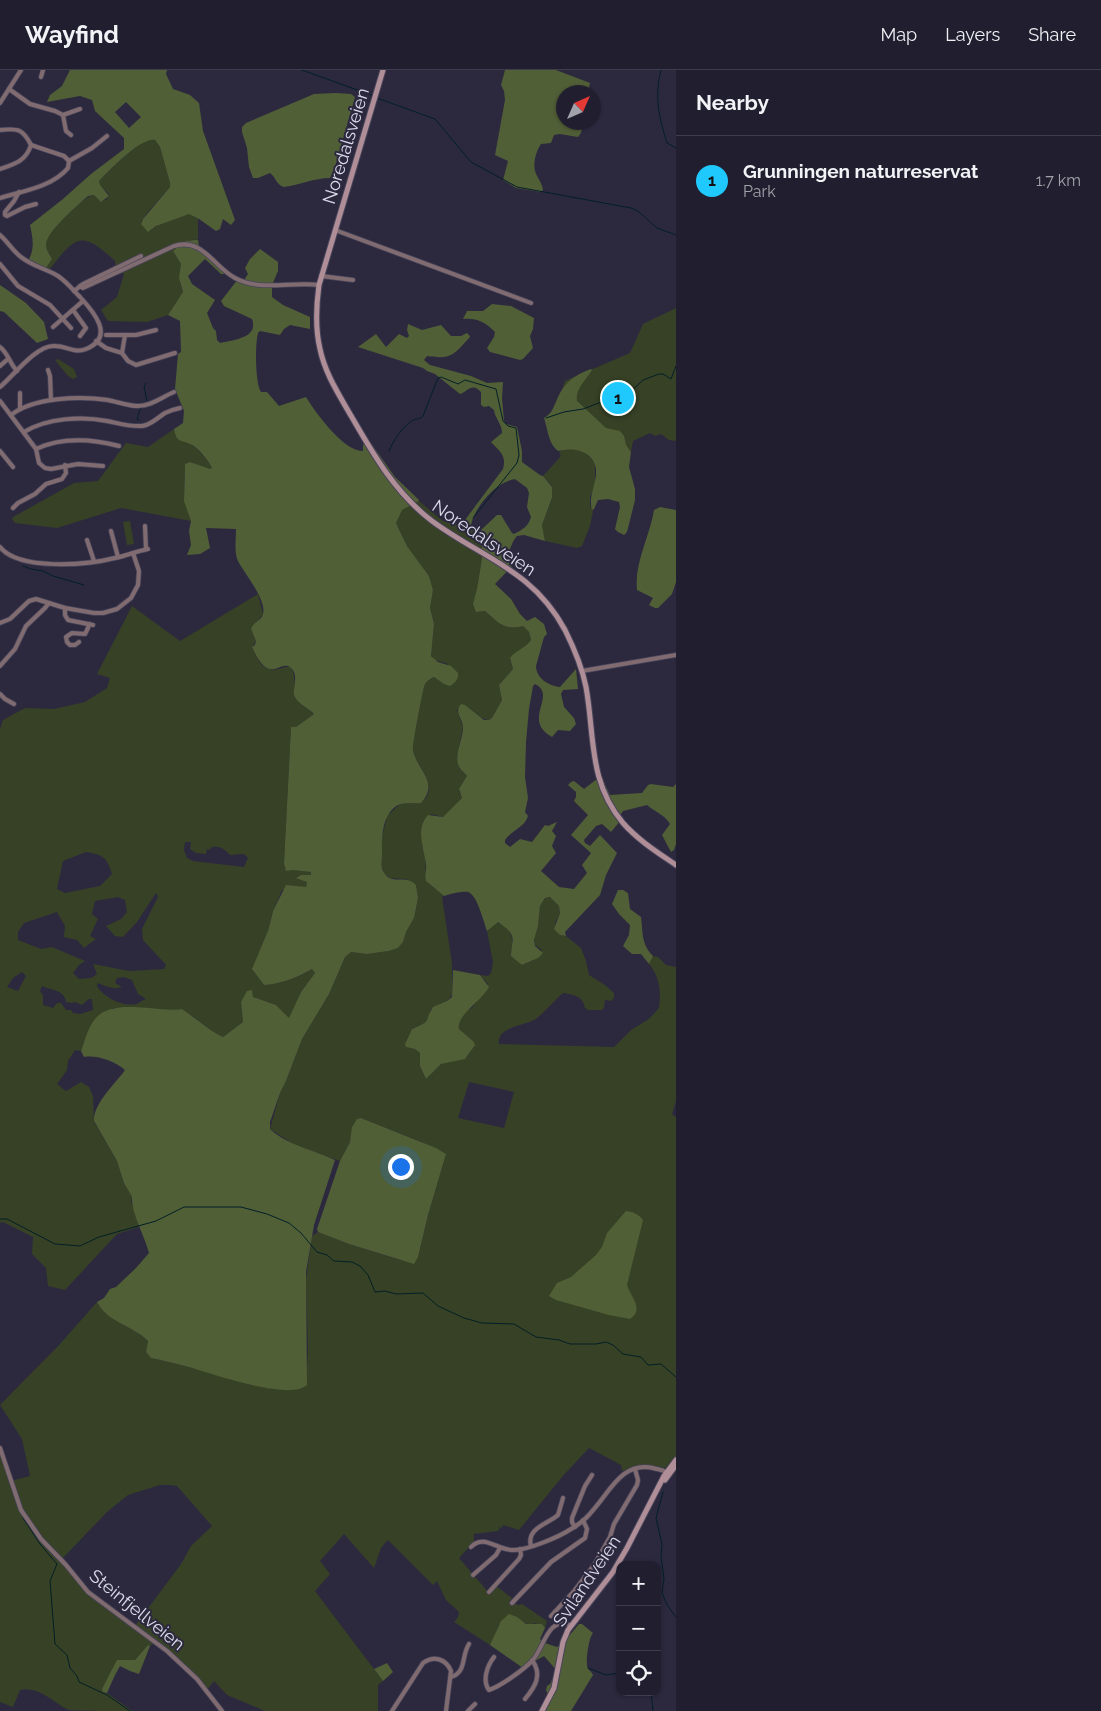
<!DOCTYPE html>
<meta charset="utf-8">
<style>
body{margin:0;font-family:Raleway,sans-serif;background:#292737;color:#f1f3f6}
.controls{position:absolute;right:15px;bottom:15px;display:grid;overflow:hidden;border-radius:10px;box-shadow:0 1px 4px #0004}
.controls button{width:45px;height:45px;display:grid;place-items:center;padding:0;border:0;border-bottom:1px solid #3e3d4b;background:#211f2f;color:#f1f3f6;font:25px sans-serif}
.compass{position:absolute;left:556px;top:15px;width:45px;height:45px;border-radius:50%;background:#211f2f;box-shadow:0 1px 4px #0004;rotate:45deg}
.you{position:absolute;left:400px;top:1096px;width:18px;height:18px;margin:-12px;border:4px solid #fff;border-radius:50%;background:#1a73e8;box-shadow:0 0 0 8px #1a73e833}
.badge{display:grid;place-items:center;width:32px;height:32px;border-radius:50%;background:#1fc9fd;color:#111;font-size:16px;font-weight:700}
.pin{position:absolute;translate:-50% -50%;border:2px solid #fff;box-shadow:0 1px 5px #0006}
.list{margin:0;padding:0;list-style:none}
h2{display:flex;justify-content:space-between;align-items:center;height:65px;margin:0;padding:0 20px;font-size:21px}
h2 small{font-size:16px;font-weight:400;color:#a2a2aa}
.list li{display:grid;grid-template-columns:32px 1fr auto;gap:15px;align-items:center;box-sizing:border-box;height:90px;padding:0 20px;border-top:1px solid #3e3d4b}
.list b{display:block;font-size:19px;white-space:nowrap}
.list p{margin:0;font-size:16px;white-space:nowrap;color:#a2a2aa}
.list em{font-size:16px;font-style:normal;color:#a2a2aa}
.icon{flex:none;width:28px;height:28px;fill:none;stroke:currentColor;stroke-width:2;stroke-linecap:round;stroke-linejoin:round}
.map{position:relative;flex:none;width:676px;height:1641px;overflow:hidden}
header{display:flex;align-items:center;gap:30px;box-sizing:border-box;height:70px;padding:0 25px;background:#211f2f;border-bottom:1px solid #3e3d4b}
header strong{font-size:24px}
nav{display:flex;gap:28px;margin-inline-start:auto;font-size:18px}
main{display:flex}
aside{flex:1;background:#211f2f}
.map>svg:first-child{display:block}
.green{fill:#374125;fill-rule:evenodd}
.forest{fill:#515f37;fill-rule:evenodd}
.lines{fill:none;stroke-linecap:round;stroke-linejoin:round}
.stream{stroke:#021f27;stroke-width:1}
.street-casing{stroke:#48455a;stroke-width:5.5}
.secondary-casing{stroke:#48455a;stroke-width:7}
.street{stroke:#806b71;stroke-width:4}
.secondary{stroke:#af8e98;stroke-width:5}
.labels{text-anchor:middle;stroke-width:4;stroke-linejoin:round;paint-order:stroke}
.street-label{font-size:18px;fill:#dad9e8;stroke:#2c293f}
</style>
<header>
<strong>Wayfind</strong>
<nav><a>Map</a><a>Layers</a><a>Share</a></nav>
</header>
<main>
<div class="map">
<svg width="676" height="1641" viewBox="0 0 676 1641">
<rect width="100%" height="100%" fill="#2c293f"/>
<g class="green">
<path d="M150 69 155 70 160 77 170 113V117L147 143 141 152 150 161C159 153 178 144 190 144L198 149V170C187 169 180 174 174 183L181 194 180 212 183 223 168 245 147 252 108 251 101 240 117 227 124 204 116 201 115 191C82 160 76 165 50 199L46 198 52 189C49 184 44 177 46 171 49 162 84 125 94 125L100 131 106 130 109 126V124L99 115V111C109 101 137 73 150 69Z"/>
<path d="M676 238V371L669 370 661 364 655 366 650 363 633 371 631 382 628 378 587 384 595 393V415L590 427V435L593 441 590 456 582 476 577 478 545 471 542 455 552 429V416L543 406 561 386 559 382 562 380 554 344 565 311 630 283 643 254Z"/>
<path d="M58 289 74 299 77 307 73 309 68 306 55 290Z"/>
<path d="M174 359 176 366C181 370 184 371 190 374 197 377 208 390 212 398L210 400 190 392 185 394 184 427 191 451 121 438 57 458 15 453 12 449 13 447 74 413 98 411 126 373 148 377Z"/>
<path d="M419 431 443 451 458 454 463 458 471 455 473 459 481 460 480 470 482 475V488L478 512 477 542 485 541C498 552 505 561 523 556L529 562 531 570 528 575 510 589 513 599 499 615 502 630 492 648 490 650C479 650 472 637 461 635L457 640 463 657 457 686 459 698 467 706 459 721 462 728 443 747 431 744 422 775 425 785 426 811 444 826 442 827 452 893V925L447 931 431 939C427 952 427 954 413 958L406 971V977L415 979 420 983V996L426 1009 441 994 466 988 470 982 473 971 459 959V950L465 942 472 938 488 914 480 905 488 906 491 903 493 892 487 861 496 852C511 856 515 870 511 883L522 895 534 890 542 880 535 875 534 867 538 856 540 836 546 827 551 828 559 836 560 843 555 853 560 865 566 866 581 878 586 891 589 905 605 915 614 923V928L611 931 605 930 604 938 602 940H588L585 938C583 926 574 925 563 923 554 931 546 941 537 948 527 956 496 956 499 974L614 977 631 960 649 949 659 938C661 920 660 908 649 894L653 886 658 887 666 895 676 897V1031L672 1044 676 1047V1388L665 1398C649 1393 638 1396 622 1401L621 1395 589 1378 562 1407 519 1460 503 1455 502 1458 500 1457 498 1461 474 1464V1472L459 1488 489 1523 496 1516 512 1528 509 1532 519 1535 522 1534 547 1551 545 1558 535 1553 529 1555 524 1552 499 1554 494 1569 490 1575 454 1552 458 1547 459 1542 446 1530 437 1511 433 1515 388 1470 381 1478 374 1498 344 1464 320 1491 330 1504 315 1521 383 1611 378 1615V1641H265L227 1625 214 1611 206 1621C192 1603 175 1585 155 1573L150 1576 148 1575 135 1590H117L105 1623H107L132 1641C121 1641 76 1641 69 1640 54 1633 38 1615 20 1620L13 1637 0 1632V1378L11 1411 30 1406 22 1369 0 1335 60 1274 97 1232C107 1251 133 1257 148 1271L146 1282 151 1288C162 1290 174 1293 185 1296 214 1303 279 1329 306 1316L308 1279 306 1210 312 1166 318 1162 349 1174 400 1190 407 1191 418 1187 428 1145 445 1087 424 1073 361 1048 358 1049 353 1055 350 1072 340 1091 295 1075 270 1059 280 1023 286 1011 302 969 329 924 345 887 351 882 367 884 389 881 398 878 403 872 406 862 414 848 418 828 416 815 406 809 390 808 384 803 382 797V768L387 746 400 734C408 732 418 736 425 729 438 715 414 692 413 679 412 674 423 618 425 614 427 611 431 608 434 607L444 614 448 594 435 590 431 585 434 554 430 538 433 520 429 506 407 476 396 453 401 440ZM469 1012 514 1022 504 1058 458 1048ZM160 1415H171L177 1416 212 1456 191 1476 181 1494 135 1556 83 1517 61 1490 107 1442 128 1425Z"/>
<path d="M130 451 134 474 127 475 123 452Z"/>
<path d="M258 524 263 544 251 559 256 571 252 578C256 584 258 593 265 597 282 609 296 574 295 628L314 644 296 657H291L284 794 285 799 311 802V805H301L297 807 307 812 306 817 282 820 272 844 268 861 254 902 264 915C282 914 297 908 312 899L315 903 301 922 289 949 276 935 253 927 252 920 241 932 243 952 223 967C207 959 197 948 182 939 160 943 136 937 113 938L91 957 81 981 75 980 68 991 67 1000 57 1014 66 1021 81 1012 89 1017 93 1026 94 1052 117 1091 124 1113 132 1127 131 1132 136 1144 139 1157 117 1164 65 1220 48 1216 46 1198 32 1184 33 1167 3 1152 0 1153V659L3 650 25 638 54 639 85 632 107 618 110 608 97 604 132 536 180 571ZM185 772H191L190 779 196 783 206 784 207 779 210 780 212 777C221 776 224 779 230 785L244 784 248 788 244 797 193 791 187 788 184 780ZM86 782C103 785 107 787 112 804L100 816 65 823 57 819 63 791ZM156 823 158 827 142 859 143 870 166 895 164 899 129 901 93 894 97 904 91 908 79 909 73 903 79 895 85 891 52 877 41 879 18 870V862L24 853 57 842 65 856 64 867 77 870 84 878 96 869 90 866 98 849 92 844 95 831 118 827 125 830 127 842 121 849 106 856 115 866 123 867 137 852ZM22 902 26 906 18 921 7 917 13 908ZM124 907 132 910 138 924 146 929C143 930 139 933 136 934 123 937 103 927 97 916L98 913C104 916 115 920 122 917L115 913 117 908ZM42 916C52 921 64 919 66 932L72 933 75 932 82 935 89 929H92L93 940 80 944 73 943 71 940H66L61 933H57L53 938 43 935V925L40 921Z"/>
</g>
<g class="forest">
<path d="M70 0H167L166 4 173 19 190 25 199 33 203 61 235 150 231 155 223 149 220 159 216 161 199 149 189 144 156 156 148 162 141 154 143 149 170 117V113L160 77 155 70C141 67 109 101 99 111L100 115 109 126 101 132 94 125 88 126C79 134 45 163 46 175 46 180 50 185 52 189L46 198 28 191C35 179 33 169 30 155L63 129 91 104 124 79V68L95 41 92 30 80 26 47 32 50 25 62 16ZM126 32 141 47 129 58 115 42Z"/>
<path d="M505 0H556L590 13 588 22H564V52L583 53 581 63 578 67 560 64 554 65 551 73 541 74C536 81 533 93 535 101 537 108 542 112 543 120L541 122 516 118 503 110 508 91 495 85 505 30 504 21 501 15Z"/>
<path d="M336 23 351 24 355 27 335 97 330 108C314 108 300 115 284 117 276 115 276 107 270 103L258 108H253L249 97 247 78 242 62V57L246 53 314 24Z"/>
<path d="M195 170H198L199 176 216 189 225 202 224 204H221L205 189 188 206 192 214 215 230 207 243 213 258 216 261 217 270 220 273C233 270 259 268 252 249L224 236 221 231 238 209 244 210 248 204 245 198 250 189 260 179 278 192V201L272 215V227L283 235 310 247V259L290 255 284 259 280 265 260 261 258 263C255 274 255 313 261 322H267L279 336 306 327C315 342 344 382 363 381V375L368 369 395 407 418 429 419 431 402 440 396 453 407 476 429 506 433 520 430 538 434 554 431 586 438 592 451 596 458 603C459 609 455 613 450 616L444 614 434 607C431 608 427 611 425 614 423 618 412 676 413 680 417 700 440 713 421 733 414 734 405 732 398 735 381 745 382 768 382 785 382 792 380 798 385 804 393 815 406 804 416 815L418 828 414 848 406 862 403 872 398 878 389 881 367 884 351 882 345 887 329 924 302 969 286 1011 280 1023 270 1052V1059C287 1075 314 1080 335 1090L314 1155 306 1202 307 1315C289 1332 208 1302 185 1296 173 1293 162 1290 151 1288L146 1282 148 1271C133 1256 107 1252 97 1232L104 1228 110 1219 116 1217 136 1198 149 1183C145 1166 131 1143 132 1127L124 1113 117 1091 94 1051C93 1034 115 1014 125 1000 114 991 98 985 84 987L81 981C85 971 88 957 95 949 113 927 158 943 182 939 197 949 207 959 223 967L243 952 241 932 247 921 252 920 253 927 276 935 289 948 301 922 315 903 312 899C296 908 282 914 264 915L252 899 268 861 273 841 286 815 306 817 307 812 296 808 301 805H311V802L292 800 286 801 284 794 291 657H296L314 644C309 638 296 633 294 625 293 617 299 605 291 598 280 588 270 618 252 577L255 575 256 571 251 559C252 553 261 551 263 544 267 530 244 503 238 491 234 483 236 469 236 459L206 458 210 478 200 484 187 485 191 475 189 461 191 451 184 431 185 394 190 392 210 399 212 398C208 390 198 377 190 374 179 369 177 373 174 359L183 353 184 341 175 319 178 284 181 282 180 251 168 245 183 222 179 208 181 194 173 181 186 171Z"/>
<path d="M0 215 26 233 44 252 48 269 37 273 4 242 0 241Z"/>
<path d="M492 234 511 236 534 248 533 259 530 266 533 278 523 289 520 290 490 282 487 278 494 267 495 262C485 252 477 248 463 249L467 241H483Z"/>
<path d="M408 254 422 260 441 255 451 266H461L467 263 469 265 470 267C454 284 452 290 427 286L424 290 430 295 471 306 487 313 503 312 502 328 504 351 506 354 517 357 522 381V392L540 405 543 406 552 417V428L542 455 545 471 524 465 517 466C511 473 505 488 513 495L495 514 511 529 520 544 527 551 535 547 544 554 547 564 544 567 536 596C536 608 549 616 560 617L576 599 578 619 563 620 561 624 564 637 574 648 576 654 570 661 558 660 552 667C521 650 558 625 535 614L533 616 529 639 526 672 525 707 528 728 525 742 528 746C525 757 512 760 505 770V773L510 777 520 769 532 772 545 755 548 756 557 752 552 761 556 766 552 776 556 783 541 801 559 817 574 819 587 803 582 795 591 783 571 765 588 745 574 731 576 727V722L568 715 571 712 574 711 584 719 597 709 602 708 610 725 642 723 648 715 651 714 673 717 676 714V774L674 780 671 782 662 765 670 754C664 744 655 742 647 735L623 741 621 744V750L611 762 602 754 596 756 584 770 585 773 590 776 600 765 617 783 606 805 600 825 565 862 566 866 560 865 554 859 560 843 559 836 550 827 545 828 540 836 538 856 534 870 535 876 543 883 538 888 522 895 511 886C512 867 518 866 498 852L487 861C484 853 477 824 468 822 461 821 451 824 444 826L426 811C424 805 427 801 426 795 424 778 415 759 428 745L443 747 462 728 459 719 467 706C464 702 459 699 458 694 455 683 462 671 463 659 464 649 453 643 461 634L465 635 484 650H489L492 648 502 630 499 615 513 599 510 588C516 580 526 578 531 570L529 562 523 556C504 561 498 552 485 541L476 542 473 534 477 519 482 488V475L479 467 481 460 497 445H501L512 463 514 464C523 459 528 457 531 447L527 437 529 423 527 418 515 409C496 412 475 436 471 455L463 458 458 454H462L503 399C507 385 499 381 491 372L502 363C502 354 495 348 494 340L489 336 484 337 481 335V322C472 312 468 321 460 324L435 304 427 301 423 298 358 277 376 264 386 277 399 264 407 268 409 266 407 260Z"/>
<path d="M591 299 592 300C586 310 575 319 577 331L606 358 620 361 624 366 626 375 631 382 629 397 635 419V430L627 462 624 465 618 462 615 459 620 437 619 432 608 429 598 430 594 439 592 440C586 421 607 401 588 385 579 378 567 379 558 381 548 373 548 360 544 348 552 343 552 340 556 332 563 314 572 306 591 299Z"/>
<path d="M660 437 676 440V512L672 524 658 538H655L649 535 653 528 637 520C634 493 650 466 654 440Z"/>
<path d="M618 820H623L628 823 630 839 641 847C643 862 641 874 653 886L649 894 641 884H632L623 876 629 865 630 855 619 844 612 834Z"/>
<path d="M453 900 480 905 489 917C481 932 456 945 459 959L473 971 475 975 465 989 441 994 426 1009 420 996V983L415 979 406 977 405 974 412 959C433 950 423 953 433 937L447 931 452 927Z"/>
<path d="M361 1048 436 1078 446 1084 428 1145 418 1187 414 1194 349 1174 318 1162 317 1159 340 1091 350 1072 352 1057 357 1049Z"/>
<path d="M626 1141C632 1141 640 1145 643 1150L627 1215C630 1226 645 1239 630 1249L609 1245 556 1230 549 1226 557 1213 571 1207 596 1185 602 1177 607 1163Z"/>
<path d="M509 1544 517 1547 526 1554H542L545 1558 540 1569 545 1573 557 1577C563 1574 574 1560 579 1554H582L593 1563C589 1567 586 1589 587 1595 587 1599 592 1602 593 1605L571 1641H539L549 1627 546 1620 547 1616 551 1613 552 1609 558 1602 544 1586 523 1598 490 1575 501 1551Z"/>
<path d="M148 1575 150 1576 139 1604 130 1601 120 1596 115 1605 107 1623 103 1622 102 1619 117 1590H135Z"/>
<path d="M387 1593 393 1602 383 1611 374 1599Z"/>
</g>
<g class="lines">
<g class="stream">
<path d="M302 0 374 26"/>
<path d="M661 0C654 27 659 47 667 73L676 78"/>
<path d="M377 28 435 49 471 92 517 117 631 138 638 141 657 158 676 165"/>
<path d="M146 313 144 317 147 331"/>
<path d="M138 345 141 338"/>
<path d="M138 346 137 349 139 350"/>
<path d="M546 348 564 342 583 339 604 331 626 326 643 310 659 304H663L671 309 676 296"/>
<path d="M389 381C393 371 403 356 412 351 416 348 419 350 423 346L438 308 441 307 458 314 465 310 496 319 503 351 508 356 516 358 519 385 517 393 473 448"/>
<path d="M23 496 31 499 43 501 53 506 84 515"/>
<path d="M0 1149H7L55 1174 80 1176 99 1167 156 1151 184 1137H241L267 1144 289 1153 301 1163 317 1182 327 1185 334 1191 352 1192 360 1196 368 1205 375 1222 385 1221 396 1224 423 1223 438 1236 464 1248 482 1253 514 1254 536 1267 559 1270 570 1274H596L606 1272 613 1275 623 1284 641 1287 648 1295 661 1294 676 1307"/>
<path d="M663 1422 656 1448 662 1474 661 1487 664 1509 662 1523 667 1535 676 1547"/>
<path d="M23 1448 40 1474 57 1494 50 1511 55 1574 67 1585 70 1598 77 1606 79 1612 107 1625 130 1641"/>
<path d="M588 1598 606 1605 620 1603"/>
<path d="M651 1622 653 1641"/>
</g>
<defs>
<g id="street">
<path d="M41 7 43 0"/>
<path d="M9 19 30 34 55 41 63 45 66 61 71 65"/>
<path d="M0 33 21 0"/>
<path d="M63 45 80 39"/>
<path d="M0 60C18 58 23 59 31 75 26 91 15 94 0 99"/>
<path d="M69 91 92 78 107 66"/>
<path d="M19 122 14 131 5 142V145L7 146 25 137 36 134"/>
<path d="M0 128C23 121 52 117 68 98L69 91 64 86 31 75"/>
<path d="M335 160 531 233"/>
<path d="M0 165C8 172 13 181 21 187 32 196 47 199 58 206 67 212 73 220 80 227 93 241 116 267 86 279 75 284 65 275 53 276 36 276 13 306 0 317"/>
<path d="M0 194 18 216 50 235 71 258"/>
<path d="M321 206 353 210"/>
<path d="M80 216 83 218 174 176C202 167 214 197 235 208 261 222 292 211 319 215"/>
<path d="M74 221 83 214 141 186"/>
<path d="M73 240 86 258 80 266"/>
<path d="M53 257 83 231"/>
<path d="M106 265H136L156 260"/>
<path d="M96 271 106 278 122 283 125 265"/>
<path d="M0 277C8 283 10 294 17 301"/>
<path d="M122 283 128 291 136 295 175 283"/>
<path d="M0 296 8 289"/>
<path d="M48 300 50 306 51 330"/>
<path d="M20 323V339"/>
<path d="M0 331 36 379 39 393 45 398 51 399 78 394 103 396"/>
<path d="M11 345C34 327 80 326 108 330 118 332 128 336 138 336 151 336 162 327 174 322"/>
<path d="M24 362C47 348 81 346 107 351 118 353 130 357 142 356 151 355 157 348 165 343 169 341 175 339 180 338"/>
<path d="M36 379C62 367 92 369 119 376"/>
<path d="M0 381 13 397"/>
<path d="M13 438 18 433 35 424 46 414 62 409 66 403 65 395"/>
<path d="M145 456 146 479"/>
<path d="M111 461 118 487"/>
<path d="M87 470 94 491"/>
<path d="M0 477C19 501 87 495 115 488 126 486 137 481 148 479"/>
<path d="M65 538V545L68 550 93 555"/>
<path d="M0 553 10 549 29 531 36 529 65 538 94 543H103L117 539 131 528 138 515 139 501 133 483"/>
<path d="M79 572 75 575H70L67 572 66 567 72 563 85 564 88 558 89 554"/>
<path d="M0 596 15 579 26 556 45 538 49 533"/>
<path d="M582 601 676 585"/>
<path d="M0 624 5 629 14 634"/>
<path d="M0 1378 21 1440 41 1469 66 1495 88 1522 167 1581 197 1609 222 1641"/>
<path d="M575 1457 572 1452V1448L585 1416 592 1405"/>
<path d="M531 1476C526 1458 548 1454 558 1445L563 1428"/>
<path d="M471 1477C484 1463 498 1481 514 1480 528 1480 559 1467 571 1459 580 1454 588 1447 594 1439 610 1421 623 1391 653 1398 659 1400 662 1399 667 1403"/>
<path d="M473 1505 496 1485 500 1478"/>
<path d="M489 1522 519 1489 521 1485 520 1479"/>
<path d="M512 1533 551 1492 585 1468 587 1459 583 1450"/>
<path d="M551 1546 575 1520 594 1495 610 1467 614 1454 637 1415 638 1410 635 1399"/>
<path d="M494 1587C487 1596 482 1611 489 1620 501 1616 523 1600 532 1591 544 1579 547 1546 570 1555"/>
<path d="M451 1607C467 1602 461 1586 469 1574"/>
<path d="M525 1629C535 1617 543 1605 532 1590"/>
<path d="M392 1641 423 1593C434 1585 446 1589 451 1601L446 1641"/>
<path d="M468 1641 475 1634"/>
</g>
<g id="secondary">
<path d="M383 0 319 215C316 237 315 258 320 279 325 303 338 323 350 344 373 384 395 423 432 451 482 488 533 500 565 560 574 578 582 597 586 617 595 667 588 711 623 753 638 770 657 782 676 795"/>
<path d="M665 1410 676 1395"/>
<path d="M542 1641 554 1618 563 1572 568 1560 613 1502 627 1478 664 1406 676 1390"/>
</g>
</defs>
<use href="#street" class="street-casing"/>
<use href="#secondary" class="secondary-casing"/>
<use href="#street" class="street"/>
<use href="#secondary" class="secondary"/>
</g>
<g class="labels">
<g class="street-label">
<text transform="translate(346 76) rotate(-73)" y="6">Noredalsveien</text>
<text transform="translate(484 468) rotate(34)" y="6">Noredalsveien</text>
<text transform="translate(587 1511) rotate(-56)" y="6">Svilandveien</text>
<text transform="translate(137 1540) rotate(39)" y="6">Steinfjellveien</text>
</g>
</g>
</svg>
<div class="controls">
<button>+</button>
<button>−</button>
<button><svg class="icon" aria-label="locate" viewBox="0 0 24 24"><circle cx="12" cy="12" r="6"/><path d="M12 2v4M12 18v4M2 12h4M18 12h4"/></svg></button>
</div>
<svg class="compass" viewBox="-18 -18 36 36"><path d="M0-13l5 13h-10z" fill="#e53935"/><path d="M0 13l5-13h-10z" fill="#a2a2aa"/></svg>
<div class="you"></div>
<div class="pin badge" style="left:618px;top:328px">1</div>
</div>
<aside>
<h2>Nearby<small></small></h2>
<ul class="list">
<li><span class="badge">1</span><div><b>Grunningen naturreservat</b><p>Park</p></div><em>1.7 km</em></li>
</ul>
</aside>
</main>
